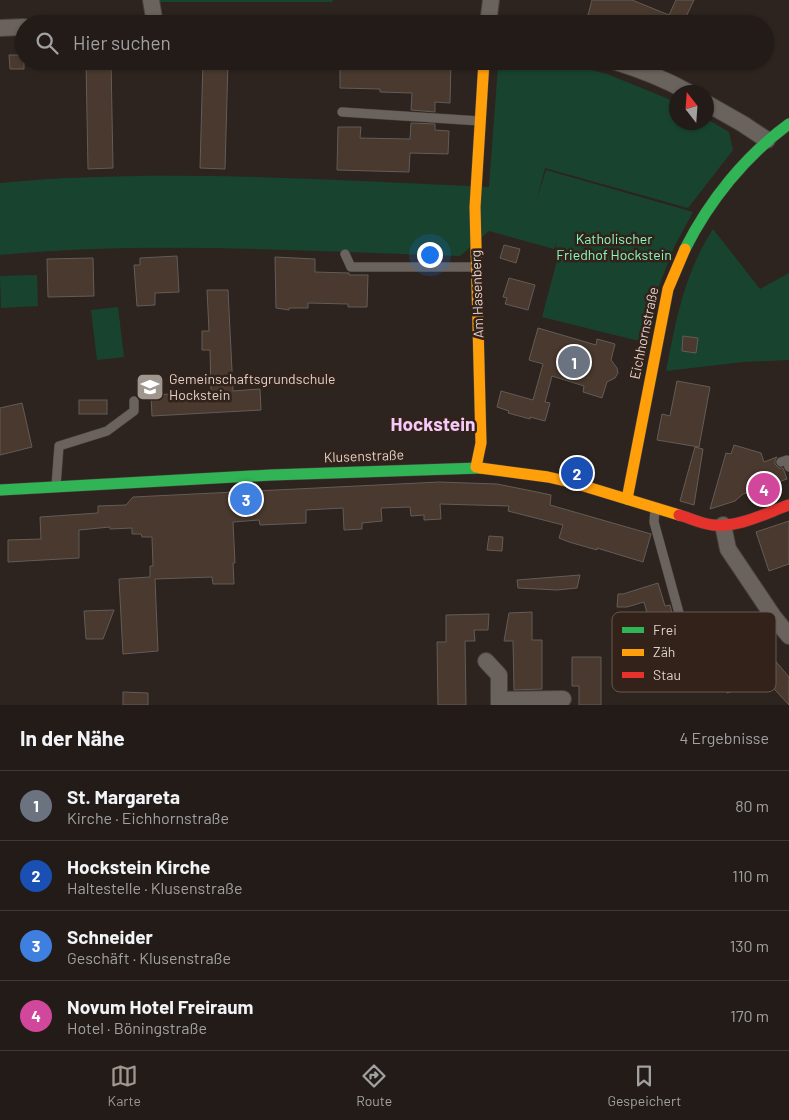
<!DOCTYPE html>
<html lang="de">
<meta charset="utf-8">
<style>
body{margin:0;font-family:Barlow,sans-serif;background:#2e2824;color:#f1f3f6}
.compass{position:absolute;left:669px;top:85px;width:45px;height:45px;border-radius:50%;background:#221b17;box-shadow:0 1px 4px #0004;rotate:343deg}
.you{position:absolute;left:429px;top:254px;width:18px;height:18px;margin:-12px;border:4px solid #fff;border-radius:50%;background:#1a73e8;box-shadow:0 0 0 8px #1a73e833}
.badge{display:grid;place-items:center;width:32px;height:32px;border-radius:50%;background:#a09690;color:#fff;font-size:16px;font-weight:700}
.pin{position:absolute;translate:-50% -50%;border:2px solid #fff;box-shadow:0 1px 5px #0006}
.list{margin:0;padding:0;list-style:none}
h2{display:flex;justify-content:space-between;align-items:center;height:65px;margin:0;padding:0 20px;font-size:21px}
h2 small{font-size:16px;font-weight:400;color:#a2a1a1}
.list li{display:grid;grid-template-columns:32px 1fr auto;gap:15px;align-items:center;box-sizing:border-box;height:70px;padding:0 20px;border-top:1px solid #3f3936}
.list b{display:block;font-size:19px;white-space:nowrap}
.list p{margin:0;font-size:16px;white-space:nowrap;color:#a2a1a1}
.list em{font-size:16px;font-style:normal;color:#a2a1a1}
.icon{flex:none;width:28px;height:28px;fill:none;stroke:currentColor;stroke-width:2;stroke-linecap:round;stroke-linejoin:round}
.map{position:relative;flex:none;width:789px;height:705px;overflow:hidden}
.search{position:absolute;background:#221b17;box-shadow:0 1px 4px #0004;left:15px;right:15px;top:15px;height:55px;display:flex;align-items:center;gap:12px;box-sizing:border-box;padding:0 18px;border-radius:28px;color:#a2a1a1;font-size:19px}
.sheet{height:345px;background:#221b17}
nav{display:flex;justify-content:space-around;align-items:center;box-sizing:border-box;height:70px;border-top:1px solid #3f3936;background:#221b17;font-size:14px;color:#a2a1a1}
nav a{display:grid;justify-items:center;gap:2px}
nav .on{color:#a09690}
.map>svg:first-child{display:block}
.green{fill:#18442f}
.building{fill:#49392e;stroke:#635c57}
.lines{fill:none;stroke-linecap:round;stroke-linejoin:round}
.lane-casing{stroke:#49413d;stroke-width:10}
.street-casing{stroke:#49413d;stroke-width:18}
.fast-casing{stroke:#49413d;stroke-width:12}
.slow-casing{stroke:#49413d;stroke-width:12}
.jam-casing{stroke:#49413d;stroke-width:12}
.lane{stroke:#69625d;stroke-width:9}
.street{stroke:#69625d;stroke-width:16}
.fast{stroke:#30b455;stroke-width:11}
.slow{stroke:#ff9f0a;stroke-width:11}
.jam{stroke:#e5322d;stroke-width:11}
.labels{text-anchor:middle;stroke-width:5;stroke-linejoin:round;paint-order:stroke}
.park-label{font-size:14px;fill:#87fac2;stroke:#332219}
.street-label{font-size:14px;fill:#ded3cd;stroke:#332219}
.poi-label{font-size:14px;fill:#ded3cd;stroke:#332219;text-anchor:start}
.district-label{font-size:19px;font-weight:bold;fill:#f5c9f9;stroke:#332219}
.key{fill:#332219;stroke:#66574f;stroke-width:1}
.key-label{font-size:14px;fill:#ded3cd}
</style>
<div class="map">
<svg width="789" height="705" viewBox="0 0 789 705">
<rect width="100%" height="100%" fill="#2d241f"/>
<g class="green">
<path d="M158 0H333L332 2H159Z"/>
<path d="M499 61H552L568 64 607 74 676 102V122H706L707 119 729 132 733 150 688 208 545 168 536 202 546 170 693 212 674 247 654 299 643 342 542 317 559 253 555 251 557 241 554 249 489 231 460 256C307 251 153 241 0 255V183C160 168 328 180 489 187L498 66Z"/>
<path d="M713 229 760 289 789 273V360L743 362 666 371C676 320 684 274 713 229Z"/>
<path d="M37 275 38 306 1 308 0 276Z"/>
<path d="M118 307 124 357 97 360 91 310Z"/>
</g>
<g class="building">
<path d="M592 0H632L669 15 676 0H694L684 21 690 24H624L588 15Z"/>
<path d="M9 55H24V69H10Z"/>
<path d="M86 61H111L113 168 88 169Z"/>
<path d="M203 61H228L225 169 200 168Z"/>
<path d="M340 61H451L450 103 435 102V112L411 110 412 93 380 92V89L340 88Z"/>
<path d="M411 123 435 124V130L449 131 448 154 410 153 409 172 337 170 338 127H361L360 138 410 139Z"/>
<path d="M504 245 520 249 516 263 500 258Z"/>
<path d="M177 256 179 292 155 293V305L137 306 134 265H140V258Z"/>
<path d="M275 257 315 259V272L349 273V275H368L367 307H348V304L308 303V308H289V310L276 308Z"/>
<path d="M93 258 94 296 48 297 47 259Z"/>
<path d="M509 278 535 285 528 310 505 304 507 298 503 297Z"/>
<path d="M207 290H228L233 391 260 389 261 410 152 416 151 395 211 392 210 350H202V331H209Z"/>
<path d="M538 328 596 345 597 339 615 344 611 360 617 368 618 373 615 378 607 382 602 398 583 392 584 386 552 376 545 402 550 403 545 421 530 417V419L508 413 509 411 497 407 501 391 533 400 543 364 529 360Z"/>
<path d="M683 336 698 338 696 353 682 351Z"/>
<path d="M677 381 710 387 699 447 657 440 662 414 670 416Z"/>
<rect x="79" y="400" width="28" height="14"/>
<path d="M22 403 32 447 0 455V408Z"/>
<path d="M734 445 761 453 764 462 777 457 775 460V464L779 468H783L787 479 743 494 735 501 710 509 726 453 731 454Z"/>
<path d="M695 447 703 449 694 505 680 501Z"/>
<path d="M439 482 497 484 532 491 551 495 550 505 651 534 643 562 597 548V550L569 542 559 538 563 525 508 511 509 506 440 504 441 519 424 520V515L411 516 410 507 381 508 382 521 362 523V529L344 530 343 508 306 510V523L260 525 259 520 233 522 235 563H233L234 584H213L212 577 155 579 158 651 123 654 119 579 150 577V566H153L152 537H142L141 534H132V528L110 529V527L79 530V558L8 562V540L41 539 40 517 98 513V506L126 505 133 497Z"/>
<path d="M789 521V564L769 571 756 532Z"/>
<path d="M489 536 503 537 502 551 487 550Z"/>
<path d="M580 575 577 588 557 590 518 588 517 580Z"/>
<path d="M658 583 665 606 670 605 683 659 655 666 652 653 655 652 651 639 654 638 644 602 627 607H617L618 594H623Z"/>
<path d="M114 610 103 639H86L84 611Z"/>
<path d="M532 612V640H542V689L514 690 513 641H504L509 613Z"/>
<path d="M489 614 488 630H474L475 641H465L466 705H438L437 642H446V615Z"/>
<path d="M766 650 789 677V705L763 677 737 685 739 689 727 693 726 688 712 692 705 668 743 657 746 668Z"/>
<path d="M572 657H601V705H579V686H572Z"/>
<path d="M123 692 148 693V705H123Z"/>
</g>
<g class="lines">
<defs>
<g id="lane">
<path d="M342 112 480 121"/>
<path d="M345 254 351 267H476"/>
<path d="M781 462 787 460 789 467"/>
<path d="M56 486 59 446 107 431 134 411V401"/>
<path d="M655 509 654 522 687 642"/>
</g>
<g id="street">
<path d="M151 0 155 24"/>
<path d="M488 24 491 0"/>
<path d="M0 28 24 27"/>
<path d="M613 61C639 69 665 79 688 92"/>
<path d="M706 103 743 124 767 140"/>
<path d="M723 525 728 549 773 616 789 636"/>
<path d="M486 661 499 675V705"/>
<path d="M499 700 563 699"/>
</g>
<g id="fast">
<path d="M685 249C709 201 745 156 789 124"/>
<path d="M0 490 271 475 480 468"/>
</g>
<g id="slow">
<path d="M476 467 481 443 475 207 484 61"/>
<path d="M480 468 548 477 574 483 679 515"/>
<path d="M627 499 668 289 685 249"/>
</g>
<path id="jam" d="M679 515C690 518 702 524 713 525 738 528 766 513 789 505"/>
</defs>
<use href="#lane" class="lane-casing"/>
<use href="#street" class="street-casing"/>
<use href="#fast" class="fast-casing"/>
<use href="#slow" class="slow-casing"/>
<use href="#jam" class="jam-casing"/>
<use href="#lane" class="lane"/>
<use href="#street" class="street"/>
<use href="#fast" class="fast"/>
<use href="#slow" class="slow"/>
<use href="#jam" class="jam"/>
</g>
<defs>
<symbol id="school-square" viewBox="-11 -11 22 22"><rect x="-9" y="-9" width="18" height="18" rx="4" fill="#a09690" stroke="#332219"/><path d="M0-5L7-2L0 1L-7-2ZM-4 1L0 2.5L4 1V4Q0 6-4 4Z" fill="#fff"/></symbol>
</defs>
<g fill-rule="evenodd">
<use href="#school-square" x="134" y="371" width="32" height="32"/>
</g>
<g class="labels">
<g class="park-label">
<text x="614" y="244">Katholischer<tspan x="614" dy="16">Friedhof Hockstein</tspan></text>
</g>
<g class="street-label">
<text transform="translate(477 294) rotate(-92)" y="5">Am Hasenberg</text>
<text transform="translate(644 333) rotate(-78)" y="5">Eichhornstraße</text>
<text transform="translate(364 456) rotate(-2)" y="5">Klusenstraße</text>
</g>
<g class="poi-label">
<text x="169" y="384">Gemeinschaftsgrundschule<tspan x="169" dy="16">Hockstein</tspan></text>
</g>
<g class="district-label">
<text x="433" y="431">Hockstein</text>
</g>
</g>
<rect x="612" y="612" width="164" height="80" rx="8" class="key"/>
<rect x="622" y="627" width="22" height="6" fill="#30b455"/>
<rect x="622" y="649" width="22" height="7" fill="#ff9f0a"/>
<rect x="622" y="672" width="22" height="6" fill="#e5322d"/>
<g class="key-label">
<text x="653" y="635">Frei</text>
<text x="653" y="657">Zäh</text>
<text x="653" y="680">Stau</text>
</g>
</svg>
<svg class="compass" viewBox="-18 -18 36 36"><path d="M0-13l5 13h-10z" fill="#e53935"/><path d="M0 13l5-13h-10z" fill="#a2a1a1"/></svg>
<div class="you"></div>
<div class="pin badge" style="left:574px;top:362px;background:#6b7280">1</div>
<div class="pin badge" style="left:577px;top:473px;background:#1a4fb4">2</div>
<div class="pin badge" style="left:246px;top:499px;background:#3f7fe0">3</div>
<div class="pin badge" style="left:764px;top:489px;background:#d1479c">4</div>
<div class="search"><svg class="icon" aria-label="search" viewBox="0 0 24 24"><circle cx="10" cy="10" r="6"/><path d="M15 15l6 6"/></svg>Hier suchen</div>
</div>
<section class="sheet">
<h2>In der Nähe<small>4 Ergebnisse</small></h2>
<ul class="list">
<li><span class="badge" style="background:#6b7280">1</span><div><b>St. Margareta</b><p>Kirche · Eichhornstraße</p></div><em>80 m</em></li>
<li><span class="badge" style="background:#1a4fb4">2</span><div><b>Hockstein Kirche</b><p>Haltestelle · Klusenstraße</p></div><em>110 m</em></li>
<li><span class="badge" style="background:#3f7fe0">3</span><div><b>Schneider</b><p>Geschäft · Klusenstraße</p></div><em>130 m</em></li>
<li><span class="badge" style="background:#d1479c">4</span><div><b>Novum Hotel Freiraum</b><p>Hotel · Böningstraße</p></div><em>170 m</em></li>
</ul>
</section>
<nav>
<a class="on"><svg class="icon" aria-label="map" viewBox="0 0 24 24"><path d="M3 6l6-2 6 2 6-2v14l-6 2-6-2-6 2zM9 4v14M15 6v14"/></svg>Karte</a>
<a><svg class="icon" aria-label="directions" viewBox="0 0 24 24"><path d="M12 3l9 9-9 9-9-9zM9 14v-3h6M13 9l2 2-2 2"/></svg>Route</a>
<a><svg class="icon" aria-label="saved" viewBox="0 0 24 24"><path d="M7 4h10v16l-5-4-5 4z"/></svg>Gespeichert</a>
</nav>
